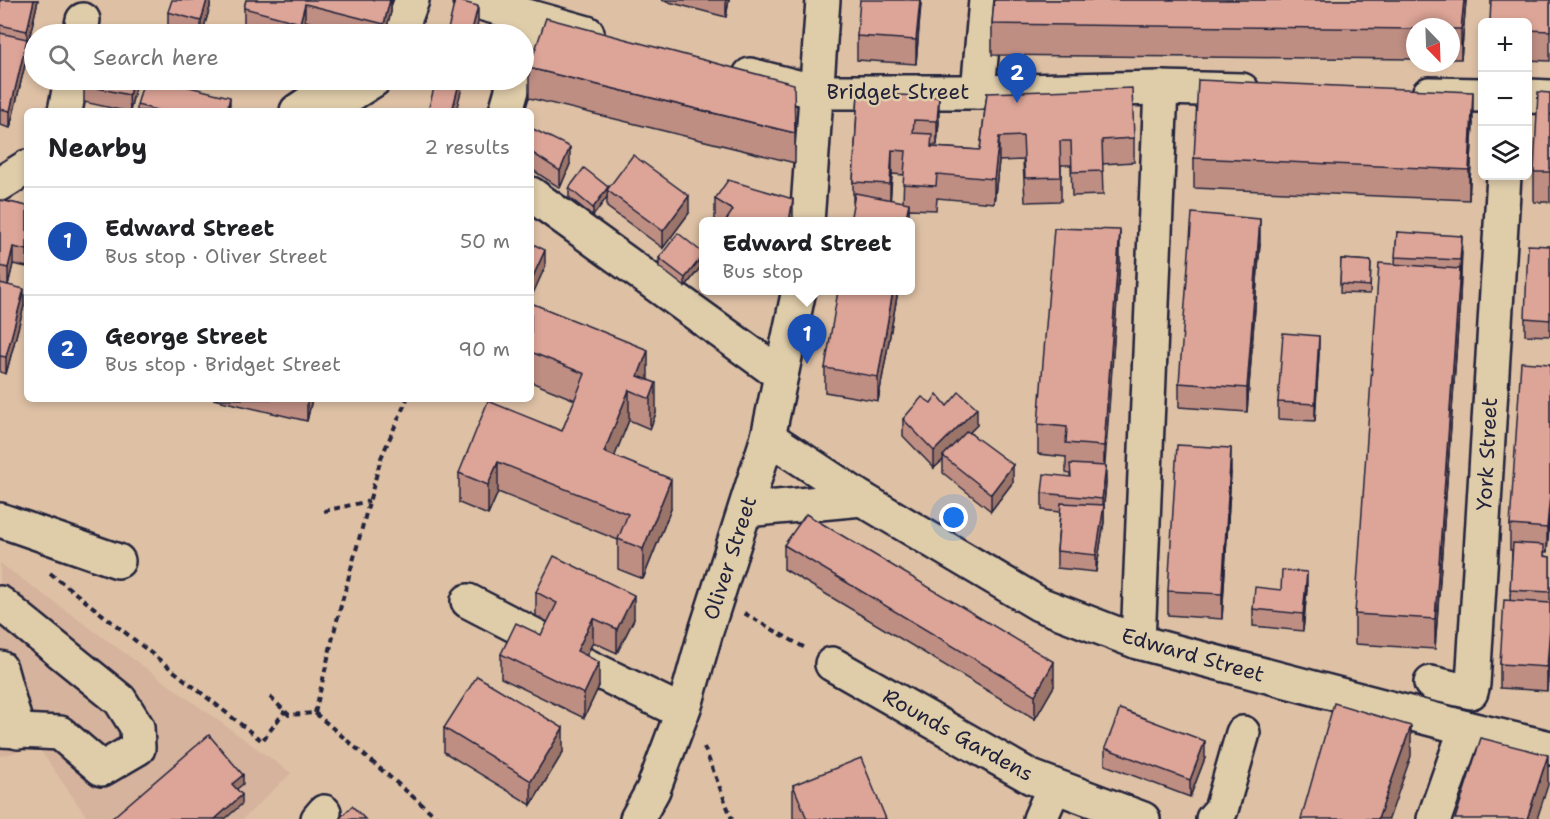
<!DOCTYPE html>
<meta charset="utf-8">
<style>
body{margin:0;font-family:"Shantell Sans",sans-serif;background:#f2f2f2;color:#202124}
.controls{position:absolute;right:18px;top:18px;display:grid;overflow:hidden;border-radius:9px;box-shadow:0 3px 9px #0003}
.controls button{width:54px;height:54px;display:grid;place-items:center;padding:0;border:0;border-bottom:2px solid #e0e0e0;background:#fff;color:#202124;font:30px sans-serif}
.compass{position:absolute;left:1406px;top:18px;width:54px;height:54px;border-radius:50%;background:#fff;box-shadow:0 3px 9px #0003;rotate:157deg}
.you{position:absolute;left:954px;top:518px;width:21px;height:21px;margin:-15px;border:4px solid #fff;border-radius:50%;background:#1a73e8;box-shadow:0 0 0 9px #1a73e833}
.badge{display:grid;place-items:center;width:39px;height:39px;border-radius:50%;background:#111827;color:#fff;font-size:20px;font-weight:700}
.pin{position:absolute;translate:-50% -50px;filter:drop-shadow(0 2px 3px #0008)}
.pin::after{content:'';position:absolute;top:32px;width:21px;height:18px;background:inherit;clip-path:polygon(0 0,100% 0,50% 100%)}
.popup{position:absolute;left:699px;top:217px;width:216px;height:78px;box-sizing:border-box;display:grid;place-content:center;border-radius:9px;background:#fff;filter:drop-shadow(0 2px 4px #0005);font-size:20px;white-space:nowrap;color:#757577}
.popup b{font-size:22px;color:#202124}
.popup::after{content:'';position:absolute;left:50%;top:100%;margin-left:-12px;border:12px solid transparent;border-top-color:#fff}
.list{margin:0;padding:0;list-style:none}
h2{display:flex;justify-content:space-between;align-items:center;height:78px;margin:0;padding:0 24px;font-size:26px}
h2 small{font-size:20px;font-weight:400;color:#757577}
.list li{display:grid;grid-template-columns:39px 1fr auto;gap:18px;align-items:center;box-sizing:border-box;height:108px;padding:0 24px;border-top:2px solid #e0e0e0}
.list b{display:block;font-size:22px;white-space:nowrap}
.list p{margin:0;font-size:20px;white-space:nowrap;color:#757577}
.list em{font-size:20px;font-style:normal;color:#757577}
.icon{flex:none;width:33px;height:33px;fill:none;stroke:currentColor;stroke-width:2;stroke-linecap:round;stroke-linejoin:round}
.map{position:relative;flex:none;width:1550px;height:819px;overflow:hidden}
.search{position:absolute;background:#fff;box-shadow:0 3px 9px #0003;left:24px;top:24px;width:510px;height:66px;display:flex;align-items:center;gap:15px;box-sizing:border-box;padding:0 21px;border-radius:33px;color:#757577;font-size:22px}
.panel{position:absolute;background:#fff;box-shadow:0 3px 9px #0003;left:24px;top:108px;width:510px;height:294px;border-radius:9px}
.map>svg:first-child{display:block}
.built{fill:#d6b39d}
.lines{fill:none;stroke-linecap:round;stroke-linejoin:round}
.minor-casing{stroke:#22223b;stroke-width:38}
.path{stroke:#22223b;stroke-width:4;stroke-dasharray:6 4.5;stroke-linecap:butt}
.minor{stroke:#dfcdaa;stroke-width:33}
.wall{fill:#be8e83;stroke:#22223b;stroke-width:1.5;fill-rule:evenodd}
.shaded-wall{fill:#9b746a;stroke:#22223b;stroke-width:1.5}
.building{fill:#dda598;stroke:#22223b;stroke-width:1.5}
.labels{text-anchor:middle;stroke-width:5;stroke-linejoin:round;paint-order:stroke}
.street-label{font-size:21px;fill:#22223b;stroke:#dfcdaa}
</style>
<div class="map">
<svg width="1550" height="819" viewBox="0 0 1550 819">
<rect width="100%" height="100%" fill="#dec1a5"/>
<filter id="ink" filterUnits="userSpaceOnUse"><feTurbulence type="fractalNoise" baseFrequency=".0167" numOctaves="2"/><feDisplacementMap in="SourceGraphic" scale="12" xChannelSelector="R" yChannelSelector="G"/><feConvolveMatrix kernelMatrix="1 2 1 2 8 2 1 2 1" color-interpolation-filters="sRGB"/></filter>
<g filter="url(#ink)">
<path class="built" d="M0 563 291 773 243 819H88L38 747 0 756Z"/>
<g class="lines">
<defs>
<g id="minor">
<path d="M470 0 587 33"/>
<path d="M80 34 83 20"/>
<path d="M399 34 412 0"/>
<path d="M524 51 533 19"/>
<path d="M750 75 817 92H978L1161 88 1242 90"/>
<path d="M978 92 986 0"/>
<path d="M1429 94 1482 95"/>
<path d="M1528 96 1550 97"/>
<path d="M65 111 71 80"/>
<path d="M297 111 316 98 350 95 374 80"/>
<path d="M506 111 515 80"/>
<path d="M0 184 27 167"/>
<path d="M531 194 781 375"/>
<path d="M807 222 823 0"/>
<path d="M768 437 862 499 1039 604 1138 642 1466 728 1550 748"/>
<path d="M746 510 862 499"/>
<path d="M0 520 118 561"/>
<path d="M468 601 547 642"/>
<path d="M0 603 120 700 137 727 138 748 102 769 60 733 0 730"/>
<path d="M1138 642 1161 88"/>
<path d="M583 664 682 712"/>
<path d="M832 664 1031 777 1143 819"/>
<path d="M0 668 18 732"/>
<path d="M1431 683 1471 692 1473 684 1504 176"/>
<path d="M318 819 324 812"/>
<path d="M637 819 653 790 686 702 706 631 768 437 799 290"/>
<path d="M1040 819 1054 787"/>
<path d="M1213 819 1221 810 1243 733"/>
<path d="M1434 819 1466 728"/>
</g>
</defs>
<use href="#minor" class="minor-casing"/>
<g class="path">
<path d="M324 511 369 501"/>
<path d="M50 573 262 741 285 711"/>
<path d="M744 613 805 648"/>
<path d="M270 697 289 715 315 713 439 819"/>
<path d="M315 713 336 624 381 458 407 399"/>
<path d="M704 747 732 819"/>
</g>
<use href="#minor" class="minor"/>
</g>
<g class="wall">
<path d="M0 0H38L27 48V56L10 128 0 125Z"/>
<path d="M210 0V7L202 34H187L168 29V12Z"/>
<path d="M246 0H391V12L385 34H359L305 21 301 34H281L244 25V8Z"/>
<path d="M661 0H729L726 17Z"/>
<path d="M921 0 916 64 857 60V36Z"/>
<path d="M994 0H1466L1461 59H1451V27H1415V59L992 55V24Z"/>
<path d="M1550 0V61L1527 60V22Z"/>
<path d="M529 68 795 133V163L529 98Z"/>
<path d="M137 80 130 111H125L84 102V85Z"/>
<path d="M858 93 939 121 937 145H932V147L980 150 987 93 1134 138V162L1102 164 1103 195 1072 196 1071 165H1061V201L1025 202 1023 160 999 161 994 203 937 198 936 210 909 209V222L853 206V182ZM892 174 904 175 903 202 890 200Z"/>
<path d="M1550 93V202H1534V172Z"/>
<path d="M137 105 230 111H137Z"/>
<path d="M1473 123 1469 200 1194 188V158Z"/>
<path d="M531 128 570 164 560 188 531 169Z"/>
<path d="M569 188 608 189 689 213 663 248 607 207V197L593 216 569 197Z"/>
<path d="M715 199 793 222H715Z"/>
<path d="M0 200 27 206V267L13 264 8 285 24 306 6 374 0 372Z"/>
<path d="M1397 232 1462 252 1460 299 1435 649 1355 644V614L1395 264Z"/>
<path d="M1260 243 1247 412 1179 407V383Z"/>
<path d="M1550 246V336L1525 335V318Z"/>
<path d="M704 251V276L703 264 685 287 659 267V258L703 253Z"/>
<path d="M1341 259 1371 261 1370 294 1340 293Z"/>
<path d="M1120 260 1104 466 1106 483 1104 505V522L1096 572 1057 568V551L1060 512 1042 510V493L1070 477V474L1066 473V457L1038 454V424Z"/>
<path d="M898 291 878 401 825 392V368Z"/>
<path d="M531 303 648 380 656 413 650 429 629 420 614 457 671 509 643 579 618 569V540L498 492 488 515 459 503V473L562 431 575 400 531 382Z"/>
<path d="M1319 353 1315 421 1278 419V402Z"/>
<path d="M1550 364V518L1547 552H1544V556L1550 557V651L1547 691 1500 688V664L1510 601 1512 550H1510V525Z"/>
<path d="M213 399H312L307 421Z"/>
<path d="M931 403 947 406 977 425 970 432 1013 482 991 511 943 473V460L934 468 903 436V419Z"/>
<path d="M1231 472 1222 619 1168 615V591Z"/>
<path d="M784 545 1054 686 1035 719 784 569Z"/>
<path d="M1307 589 1303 631 1253 626V609L1281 590Z"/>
<path d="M536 592 634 619 617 653 593 642 586 656 599 686 584 718 501 678V654L541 635 548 622 536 616Z"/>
<path d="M444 728 563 752 531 805 444 752Z"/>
<path d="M1105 748 1205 758 1190 797 1105 765Z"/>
<path d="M793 785 886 819H793Z"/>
</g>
<g class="shaded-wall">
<path d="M34 0H38L27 48V31Z"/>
<path d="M207 0H210V7L202 34H201V21Z"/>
<path d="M390 0H391V12L385 34H384V24Z"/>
<path d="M726 0H729L726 17Z"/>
<path d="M920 0H921V4L916 64V40Z"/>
<path d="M1464 0H1466L1461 59V29Z"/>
<path d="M305 4V21L301 34H300V23Z"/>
<path d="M478 6V23L475 34H471Z"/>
<path d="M27 39V56L10 128V111Z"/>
<path d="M133 80H137L130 111 129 95Z"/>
<path d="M460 80H464L456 111H452Z"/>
<path d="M1473 92V123L1469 200V170Z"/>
<path d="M230 97V111H227Z"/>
<path d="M939 97V121L937 145V121Z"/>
<path d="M999 137V161L994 203V179Z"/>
<path d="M570 147V164L560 188V171Z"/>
<path d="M892 150V174L890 208V184Z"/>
<path d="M608 187 607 197 593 216V208Z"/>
<path d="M689 196V213L663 248V231Z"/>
<path d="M793 199V222H789Z"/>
<path d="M909 203V222H905Z"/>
<path d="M1260 219V243L1247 412V388Z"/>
<path d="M1120 230V260L1104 477V446Z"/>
<path d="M1462 236 1460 299 1435 649V619L1460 269Z"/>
<path d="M13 247V264L8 285V268Z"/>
<path d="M545 250V267L531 298V281Z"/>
<path d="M703 255V264L685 287V278Z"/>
<path d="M24 289V306L6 374V357Z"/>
<path d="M893 291H898L878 401V377Z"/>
<path d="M1319 336V353L1315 421V404Z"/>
<path d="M648 350V380L638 376Z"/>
<path d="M656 383V413L650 429V399Z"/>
<path d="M629 390V420L604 483V452Z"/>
<path d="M307 399H312L307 421Z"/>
<path d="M977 408V425L945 457 943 456V460L934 468V451Z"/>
<path d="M1231 448V472L1222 619V594Z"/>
<path d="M498 462V492L488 515V485Z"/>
<path d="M1013 465V482L991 511V494Z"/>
<path d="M1106 466V483L1103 511 1104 505V522L1096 572V555L1102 515V499Z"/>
<path d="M671 479V509L643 579V549Z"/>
<path d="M1549 494V518L1547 552V528Z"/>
<path d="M1307 572V589L1303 631V614Z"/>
<path d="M634 595V619L617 653V629Z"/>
<path d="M593 618V642L577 675V651Z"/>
<path d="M1550 627V651L1547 691V667Z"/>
<path d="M599 662V686L584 718V694Z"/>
<path d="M1054 662V686L1035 719V695Z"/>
<path d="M1411 726V756L1389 819H1378Z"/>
<path d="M563 728V752L531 805V781Z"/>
<path d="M1205 741V758L1190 797V780Z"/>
<path d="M1548 755V785L1537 819H1527Z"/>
<path d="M243 775V784L232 793V784Z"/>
<path d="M242 795V804L225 819H215Z"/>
</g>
<g class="building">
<path d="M0 0H34L27 31 0 25Z"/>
<path d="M172 0H207L201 21 168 12Z"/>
<path d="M246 0H390L384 24 305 4 300 23 244 8Z"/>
<path d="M455 0 478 6 471 34H447Z"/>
<path d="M860 0H920L916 40 857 36Z"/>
<path d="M994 0H1464L1461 29H1451V27H1415V29L992 24Z"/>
<path d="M1491 0H1550V31L1527 30V22H1490Z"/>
<path d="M546 18 794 84 795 133 529 68Z"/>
<path d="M0 33 27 39 10 111 0 109Z"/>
<path d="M86 80H133L129 95 84 85Z"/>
<path d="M144 80H161L230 97 227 111H160L137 105Z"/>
<path d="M436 80H460L452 111H428Z"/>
<path d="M1198 80 1473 92 1469 170 1194 158Z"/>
<path d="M1132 88 1134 138 1102 140 1103 171 1072 172 1071 141H1060L1061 177 1025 178 1023 136 999 137 994 179 937 174 936 186 903 184 906 151 892 150 890 184 853 182 858 93 939 97 937 121 914 120 913 133 932 134 931 147 980 150 987 93Z"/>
<path d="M1538 92 1550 93V172H1534Z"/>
<path d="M531 128 570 147 560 171 531 152Z"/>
<path d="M633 155 689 196 663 231 607 190Z"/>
<path d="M584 168 608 187 593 208 569 188Z"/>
<path d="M728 180 793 199 789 222H725L733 210 715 199Z"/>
<path d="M855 193 909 203 905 222H850Z"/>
<path d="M0 200 27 206V250L13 247 8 268 0 266Z"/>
<path d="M1192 213 1260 219 1247 388 1179 383Z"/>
<path d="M1054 228 1120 230 1104 446 1066 443 1067 427 1038 424Z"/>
<path d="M1397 232 1462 236 1460 260 1395 257Z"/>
<path d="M678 233 703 253V255L685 278 659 258Z"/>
<path d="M531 243 545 250 531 281Z"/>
<path d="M1528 245 1550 246V320L1525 318Z"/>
<path d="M1341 259 1371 261 1370 286 1340 284Z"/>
<path d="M1379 263 1460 269 1435 619 1355 614Z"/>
<path d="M0 283 24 289 6 357 0 356Z"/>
<path d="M838 291H893L878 377 825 368Z"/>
<path d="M531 303 648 350 638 376 656 383 650 399 629 390 604 452 671 479 643 549 618 539 628 514 498 462 488 485 459 473 488 401 562 431 585 374 531 352Z"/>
<path d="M1283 333 1319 336 1315 404 1278 402Z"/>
<path d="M1521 362 1550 364V494L1547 528 1510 525Z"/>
<path d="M959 392 977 408 934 451 903 419 922 397 931 403 937 394 947 406Z"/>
<path d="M967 431 1013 465 991 494 943 456Z"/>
<path d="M1177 445 1231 448 1222 594 1168 591Z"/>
<path d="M1070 464 1106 466 1102 499 1042 493 1044 474 1071 477Z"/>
<path d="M1061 503 1104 505 1096 555 1057 551Z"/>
<path d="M806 514 1054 662 1035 695 784 545Z"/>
<path d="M1513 543 1544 545V556L1550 557V592L1510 590Z"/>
<path d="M554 556 634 595 617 629 593 618 577 651 599 662 584 694 501 654 516 623 541 635 557 603 536 592Z"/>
<path d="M1282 570 1307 572 1303 614 1253 609 1255 587 1281 590Z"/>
<path d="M1504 600 1550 603V627L1547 667 1500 664Z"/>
<path d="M477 676 563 728 531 781 444 728Z"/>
<path d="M1334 703 1411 726 1378 819H1301Z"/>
<path d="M1120 709 1205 741 1190 780 1105 748Z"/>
<path d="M209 735 243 775 232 784 242 795 215 819H111Z"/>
<path d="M1481 738 1548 755 1527 819H1455Z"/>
<path d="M861 758 886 819H807L793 785Z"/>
<path d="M352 806 365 819H339Z"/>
</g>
</g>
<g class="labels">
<g class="street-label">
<text x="898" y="99">Bridget Street</text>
<text transform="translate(1487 454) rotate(-87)" y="7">York Street</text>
<text transform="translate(730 558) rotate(-72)" y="7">Oliver Street</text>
<text transform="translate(1193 655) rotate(16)" y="7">Edward Street</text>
<text transform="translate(958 735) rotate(29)" y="7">Rounds Gardens</text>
</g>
</g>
</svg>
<div class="controls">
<button>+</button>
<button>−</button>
<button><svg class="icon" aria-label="layers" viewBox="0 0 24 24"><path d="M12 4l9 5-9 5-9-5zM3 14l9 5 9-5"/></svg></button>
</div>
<svg class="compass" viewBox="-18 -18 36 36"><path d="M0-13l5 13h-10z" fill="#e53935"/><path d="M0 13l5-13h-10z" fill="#757577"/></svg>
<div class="you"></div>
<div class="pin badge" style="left:807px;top:364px;background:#1a4fb4">1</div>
<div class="popup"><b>Edward Street</b>Bus stop</div>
<div class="pin badge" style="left:1017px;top:103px;background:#1a4fb4">2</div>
<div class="search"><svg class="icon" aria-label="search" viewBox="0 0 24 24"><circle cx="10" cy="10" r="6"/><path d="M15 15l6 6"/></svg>Search here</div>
<section class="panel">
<h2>Nearby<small>2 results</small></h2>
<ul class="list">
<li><span class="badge" style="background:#1a4fb4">1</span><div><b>Edward Street</b><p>Bus stop · Oliver Street</p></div><em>50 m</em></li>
<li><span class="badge" style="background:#1a4fb4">2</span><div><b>George Street</b><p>Bus stop · Bridget Street</p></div><em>90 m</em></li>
</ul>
</section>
</div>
